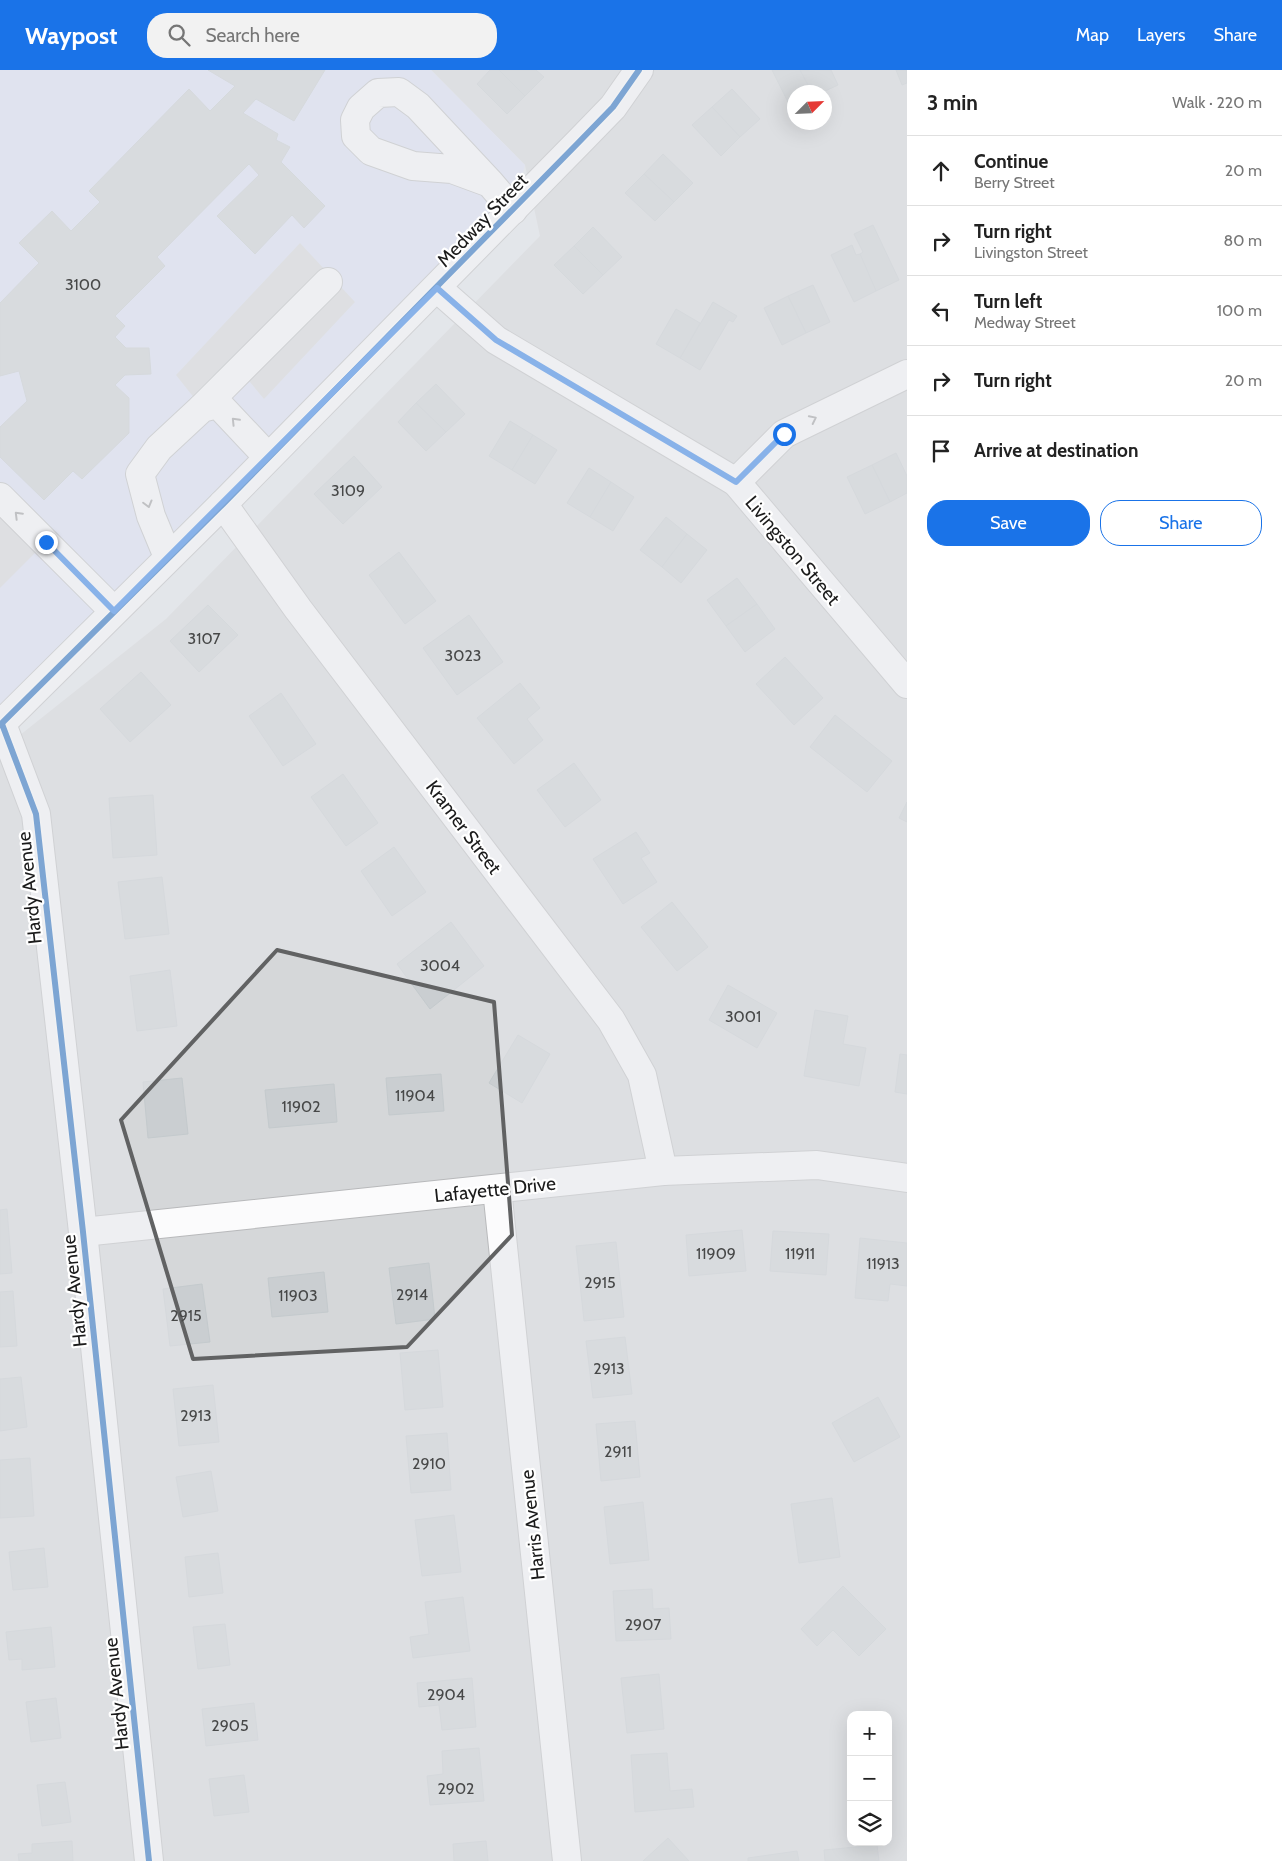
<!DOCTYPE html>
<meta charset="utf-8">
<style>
body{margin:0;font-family:Cabin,sans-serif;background:#f2f2f2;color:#222}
.controls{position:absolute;right:15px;bottom:15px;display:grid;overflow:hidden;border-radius:10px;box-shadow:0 5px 20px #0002}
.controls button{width:45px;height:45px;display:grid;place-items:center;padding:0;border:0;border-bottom:1px solid #e0e0e0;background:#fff;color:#222;font:25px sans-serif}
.compass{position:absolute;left:787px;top:15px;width:45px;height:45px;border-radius:50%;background:#fff;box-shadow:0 5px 20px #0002;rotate:66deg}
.stop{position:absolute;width:15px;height:15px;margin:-11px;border:4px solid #1a73e8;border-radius:50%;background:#fff}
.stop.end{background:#1a73e8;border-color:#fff;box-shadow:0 1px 5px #0008}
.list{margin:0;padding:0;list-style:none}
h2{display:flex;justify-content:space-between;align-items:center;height:65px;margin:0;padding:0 20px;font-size:21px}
h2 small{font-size:16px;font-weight:400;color:#767676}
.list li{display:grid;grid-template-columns:32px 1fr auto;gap:15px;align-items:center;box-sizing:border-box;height:70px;padding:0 20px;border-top:1px solid #e0e0e0}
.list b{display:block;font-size:19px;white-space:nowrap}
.list p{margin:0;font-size:16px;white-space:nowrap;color:#767676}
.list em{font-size:16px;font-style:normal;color:#767676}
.actions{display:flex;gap:10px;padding:15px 20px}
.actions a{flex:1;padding:11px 0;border:1px solid #1a73e8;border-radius:20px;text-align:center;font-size:18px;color:#1a73e8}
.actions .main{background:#1a73e8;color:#fff}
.icon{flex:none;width:28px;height:28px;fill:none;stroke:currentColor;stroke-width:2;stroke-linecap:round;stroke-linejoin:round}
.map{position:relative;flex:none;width:907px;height:1791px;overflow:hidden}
header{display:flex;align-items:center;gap:30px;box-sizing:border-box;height:70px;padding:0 25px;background:#1a73e8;color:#fff}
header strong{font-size:24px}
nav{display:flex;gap:28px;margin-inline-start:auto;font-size:18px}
.search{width:350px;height:45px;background:#f2f2f2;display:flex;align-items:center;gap:12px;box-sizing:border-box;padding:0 18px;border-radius:20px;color:#767676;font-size:19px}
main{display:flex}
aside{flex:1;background:#fff}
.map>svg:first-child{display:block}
.residential{fill:#d5d7d9;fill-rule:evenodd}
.education{fill:#dce1f6}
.parking{fill:#d7d8da}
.building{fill:#caced1;stroke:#c4cacd}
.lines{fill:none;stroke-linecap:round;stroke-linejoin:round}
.minor-casing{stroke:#b8b9bb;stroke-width:30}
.minor{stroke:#fbfbfc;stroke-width:28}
.cycleway-casing{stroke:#fff;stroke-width:9}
.cycleway{stroke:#0057b8;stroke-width:6}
.oneway{stroke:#969697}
.route{stroke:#1a73e8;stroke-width:6}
.marked{fill:none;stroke:#616263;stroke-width:4;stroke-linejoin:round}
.labels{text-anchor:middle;stroke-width:4.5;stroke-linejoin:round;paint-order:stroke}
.number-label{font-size:16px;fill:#474848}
.street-label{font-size:19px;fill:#1b1b1b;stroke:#fff}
</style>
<header>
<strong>Waypost</strong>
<div class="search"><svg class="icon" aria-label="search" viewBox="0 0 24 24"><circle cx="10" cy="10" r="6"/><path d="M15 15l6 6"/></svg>Search here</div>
<nav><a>Map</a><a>Layers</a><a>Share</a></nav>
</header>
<main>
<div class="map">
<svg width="907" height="1791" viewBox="0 0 907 1791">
<rect width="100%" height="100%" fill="#e3e6ea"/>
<path class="residential" d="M431 0H907V1791H0V681L166 549 540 166 525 95ZM794 22H824V52H794ZM851 1645H888V1772H851Z"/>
<path class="education" d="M0 0H431L525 95 513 140 0 642Z"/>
<g class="parking">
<path d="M300 173 355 232 264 329 240 300 202 338 176 305Z"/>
<path d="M0 427 46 472 0 518Z"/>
</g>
<g class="building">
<path d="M208 0H325L294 51 256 29 243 43 278 64 276 70 290 77 281 92 325 136 304 158 292 145 255 184 217 146 259 105 249 94 157 187 165 196 115 246 125 256 115 267 126 278H149L151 304 125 305 115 315 129 328V363L82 409 73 401 44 430 0 387V357L27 331 19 301 0 306V233L39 193 19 173 52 141 71 161 100 132 89 121 189 19 210 41 235 16Z"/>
<path d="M490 0H499L525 26 507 44 477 14Z"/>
<path d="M499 0H536L544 7 525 26Z"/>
<path d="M772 0H800L812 22H794V36L791 38Z"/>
<path d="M800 0H831L838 15 823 22H812Z"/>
<path d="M896 0H907V13L902 15Z"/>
<path d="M732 19 760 49 740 67 712 37Z"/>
<path d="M712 37 740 67 721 86 692 55Z"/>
<path d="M663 84 693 113 674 132 644 104Z"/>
<path d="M644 104 674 132 655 151 625 123Z"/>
<path d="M873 155 899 210 876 221 860 184 863 182 854 164Z"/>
<path d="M593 157 622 187 603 205 574 176Z"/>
<path d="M852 175 856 185 860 184 876 221 854 232 831 185Z"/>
<path d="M574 176 603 205 583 224 554 195Z"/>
<path d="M813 215 830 252 806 263 788 226Z"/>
<path d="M788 226 806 263 782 275 764 238Z"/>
<path d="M713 232 737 246 733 252 729 250 700 300 680 288Z"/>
<path d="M676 239 700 253 680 288 656 274Z"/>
<path d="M436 314 465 344 446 362 416 333Z"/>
<path d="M416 333 446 362 426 381 398 352Z"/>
<path d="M510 351 533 365 512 400 489 386Z"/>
<path d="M533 365 557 380 535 414 512 400Z"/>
<path d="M896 383 907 406V423L890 432 872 395Z"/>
<path d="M354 386 382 417 343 454 314 424Z"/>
<path d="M872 395 890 432 865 444 847 407Z"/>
<path d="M589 398 611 412 590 447 567 433Z"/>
<path d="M611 412 634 427 613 461 590 447Z"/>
<path d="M666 447 687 464 662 497 640 480Z"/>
<path d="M687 464 707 480 681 513 662 497Z"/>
<path d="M399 482 436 531 405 554 369 505Z"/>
<path d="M737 508 757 534 726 556 707 530Z"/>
<path d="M757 534 775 559 745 582 726 556Z"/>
<path d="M208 535 238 565 199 602 170 571Z"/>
<path d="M469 545 503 592 457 625 423 578Z"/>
<path d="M785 587 823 628 794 655 756 614Z"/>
<path d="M141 602 171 635 130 672 100 639Z"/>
<path d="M520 613 540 638 527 649 543 670 514 694 477 648Z"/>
<path d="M281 623 316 674 283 696 249 646Z"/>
<path d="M835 645 892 691 867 722 810 677Z"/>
<path d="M574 693 601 730 565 757 537 720Z"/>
<path d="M343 704 378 753 346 776 311 727Z"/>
<path d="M153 725 157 785 113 788 109 728Z"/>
<path d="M907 732V752L899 748Z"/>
<path d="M636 762 650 783 641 788 657 812 623 834 593 789Z"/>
<path d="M394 777 426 822 392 846 361 801Z"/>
<path d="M162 807 169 864 125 869 118 812Z"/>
<path d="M672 832 708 877 677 901 641 857Z"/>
<path d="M451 852 484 896 430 939 397 894Z"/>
<path d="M170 900 177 956 137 961 130 906Z"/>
<path d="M728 915 777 943 757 978 709 950Z"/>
<path d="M815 940 848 946 843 974 866 978 859 1016 804 1006Z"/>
<path d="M518 965 550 984 522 1033 489 1013Z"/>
<path d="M900 984 907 985V1024L895 1022Z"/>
<path d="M441 1004 444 1041 389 1045 386 1008Z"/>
<path d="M182 1008 188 1064 148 1068 143 1012Z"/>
<path d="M334 1014 337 1052 269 1058 265 1020Z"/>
<path d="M7 1139 12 1203 0 1204V1140Z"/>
<path d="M742 1160 746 1201 689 1206 686 1165Z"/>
<path d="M773 1161 829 1164 826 1205 770 1201Z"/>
<path d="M860 1168 907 1173V1216L890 1214 888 1231 855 1228Z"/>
<path d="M616 1172 624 1247 584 1251 576 1176Z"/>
<path d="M429 1193 435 1249 396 1254 389 1198Z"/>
<path d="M324 1202 328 1242 272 1247 268 1208Z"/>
<path d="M202 1214 210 1272 170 1276 163 1219Z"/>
<path d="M13 1221 17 1276 0 1277V1222Z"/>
<path d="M625 1267 632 1324 593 1328 586 1271Z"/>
<path d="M438 1280 443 1337 405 1340 400 1283Z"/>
<path d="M21 1307 27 1357 0 1361V1309Z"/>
<path d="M213 1315 219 1372 179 1376 173 1319Z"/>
<path d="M878 1327 900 1367 854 1392 832 1353Z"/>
<path d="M635 1351 640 1407 601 1411 596 1354Z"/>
<path d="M447 1363 451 1420 411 1423 406 1366Z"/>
<path d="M30 1388 34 1446 0 1448V1390Z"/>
<path d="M211 1401 218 1441 183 1447 176 1407Z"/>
<path d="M832 1428 840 1487 799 1493 791 1434Z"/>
<path d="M643 1432 649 1490 610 1494 604 1437Z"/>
<path d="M454 1445 461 1502 422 1506 415 1450Z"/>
<path d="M44 1478 48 1517 13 1520 9 1482Z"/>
<path d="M218 1483 223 1523 189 1527 185 1487Z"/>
<path d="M843 1516 886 1559 859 1586 833 1560 817 1576 801 1559Z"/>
<path d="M652 1519 653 1539 669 1538 671 1569 616 1571 613 1521Z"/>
<path d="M463 1527 470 1581 413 1588 410 1567 429 1564 425 1532Z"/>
<path d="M225 1554 230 1595 198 1599 193 1557Z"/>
<path d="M51 1557 55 1597 22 1600V1589L9 1590 6 1562Z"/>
<path d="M659 1604 664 1659 627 1663 621 1608Z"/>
<path d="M472 1608 476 1657 442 1660 439 1635 419 1637 417 1613Z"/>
<path d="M56 1628 61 1668 31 1672 26 1632Z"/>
<path d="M254 1633 258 1670 206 1676 202 1639Z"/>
<path d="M479 1678 484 1731 430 1735 427 1706 443 1704 442 1681Z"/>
<path d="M667 1683 670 1721 692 1719 694 1737 635 1742 631 1685Z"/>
<path d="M244 1705 249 1742 214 1746 209 1709Z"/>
<path d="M65 1712 71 1752 42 1756 37 1715Z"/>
<path d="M668 1768 689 1791H643Z"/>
<path d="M72 1771 73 1791H19L18 1784 32 1783V1774Z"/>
<path d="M486 1771 488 1791H454L453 1774Z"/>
<path d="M877 1775 879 1791H825L824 1780Z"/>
<path d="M797 1781 799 1791H748V1788Z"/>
</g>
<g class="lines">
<defs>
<g id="minor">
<path d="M490 113 418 36 399 22 378 23 361 38 355 50 356 66 371 81 413 96 452 99 490 113 513 140"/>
<path d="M437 218 496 270 736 412 907 614"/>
<path d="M202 338 328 212"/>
<path d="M736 412 784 364 907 304"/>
<path d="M0 427 114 541"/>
<path d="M223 434 298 539 611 950 642 1005 663 1101"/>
<path d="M168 487 151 446 140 404 159 378 202 338 218 334 268 387"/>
<path d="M2 654 36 744 83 1162 149 1791"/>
<path d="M0 655 223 434 578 73 613 37 639 0"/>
<path d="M497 1119 567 1791"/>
<path d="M83 1162 663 1101 817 1095 907 1108"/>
</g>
</defs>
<use href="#minor" class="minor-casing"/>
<use href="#minor" class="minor"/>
<defs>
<g id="cycleway">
<path d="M2 654 36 744 83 1162 149 1791"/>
<path d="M0 655 223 434 578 73 613 37 639 0"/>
</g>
</defs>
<use href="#cycleway" class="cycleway-casing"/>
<use href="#cycleway" class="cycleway"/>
</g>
<defs><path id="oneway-chevron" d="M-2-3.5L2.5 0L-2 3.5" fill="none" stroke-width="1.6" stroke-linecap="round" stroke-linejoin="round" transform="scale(1.25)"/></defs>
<g class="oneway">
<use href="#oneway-chevron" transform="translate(813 349) rotate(-26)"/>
<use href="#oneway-chevron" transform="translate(235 351) rotate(-134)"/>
<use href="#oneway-chevron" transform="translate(148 434) rotate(75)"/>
<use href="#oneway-chevron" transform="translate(18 445) rotate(-135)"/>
</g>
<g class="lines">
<path class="route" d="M46 472 114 541 437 218 496 270 736 412 784 364"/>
</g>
<path d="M0 0H907V1791H0ZM277 880 494 932 512 1165 407 1277 193 1289 121 1050Z" fill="#e3e6ea" fill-opacity=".55" fill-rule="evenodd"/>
<path class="marked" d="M277 880 494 932 512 1165 407 1277 193 1289 121 1050Z"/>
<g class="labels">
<g class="number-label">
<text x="83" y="220">3100</text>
<text x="348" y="426">3109</text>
<text x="204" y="574">3107</text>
<text x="463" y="591">3023</text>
<text x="440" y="901">3004</text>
<text x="743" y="952">3001</text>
<text x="415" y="1031">11904</text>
<text x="301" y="1042">11902</text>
<text x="716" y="1189">11909</text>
<text x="800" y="1189">11911</text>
<text x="883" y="1199">11913</text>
<text x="600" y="1218">2915</text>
<text x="412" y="1230">2914</text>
<text x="298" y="1231">11903</text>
<text x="186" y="1251">2915</text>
<text x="609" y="1304">2913</text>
<text x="196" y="1351">2913</text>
<text x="618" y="1387">2911</text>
<text x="429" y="1399">2910</text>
<text x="643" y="1560">2907</text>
<text x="446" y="1630">2904</text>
<text x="230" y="1661">2905</text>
<text x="456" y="1724">2902</text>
</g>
<g class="street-label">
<text transform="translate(482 150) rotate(-46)" y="7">Medway Street</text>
<text transform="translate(793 480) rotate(50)" y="7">Livingston Street</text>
<text transform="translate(464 757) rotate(53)" y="7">Kramer Street</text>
<text transform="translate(29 818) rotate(-96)" y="7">Hardy Avenue</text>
<text transform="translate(495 1119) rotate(-6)" y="7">Lafayette Drive</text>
<text transform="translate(74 1221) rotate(-96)" y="7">Hardy Avenue</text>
<text transform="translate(532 1455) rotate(-96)" y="7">Harris Avenue</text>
<text transform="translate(116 1624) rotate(-96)" y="7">Hardy Avenue</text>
</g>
</g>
</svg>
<div class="controls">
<button>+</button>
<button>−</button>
<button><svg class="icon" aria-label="layers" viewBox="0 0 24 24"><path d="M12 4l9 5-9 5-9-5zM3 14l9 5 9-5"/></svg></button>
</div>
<svg class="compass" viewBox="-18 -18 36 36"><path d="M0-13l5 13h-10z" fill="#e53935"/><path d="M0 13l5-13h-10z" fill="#767676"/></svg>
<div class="stop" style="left:784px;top:364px"></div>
<div class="stop end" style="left:46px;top:472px"></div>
</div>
<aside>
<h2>3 min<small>Walk · 220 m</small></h2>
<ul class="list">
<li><svg class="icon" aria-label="ahead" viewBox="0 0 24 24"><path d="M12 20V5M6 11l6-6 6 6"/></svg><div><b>Continue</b><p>Berry Street</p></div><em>20 m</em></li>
<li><svg class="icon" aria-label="right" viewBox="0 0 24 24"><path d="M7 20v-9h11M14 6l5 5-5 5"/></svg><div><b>Turn right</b><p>Livingston Street</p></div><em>80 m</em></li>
<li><svg class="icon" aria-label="left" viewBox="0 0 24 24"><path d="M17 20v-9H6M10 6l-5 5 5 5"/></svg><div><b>Turn left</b><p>Medway Street</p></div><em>100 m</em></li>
<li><svg class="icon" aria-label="right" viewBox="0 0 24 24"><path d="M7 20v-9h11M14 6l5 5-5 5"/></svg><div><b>Turn right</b></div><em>20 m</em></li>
<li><svg class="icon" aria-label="arrive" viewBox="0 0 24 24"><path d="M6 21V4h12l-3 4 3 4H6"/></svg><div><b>Arrive at destination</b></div></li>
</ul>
<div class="actions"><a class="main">Save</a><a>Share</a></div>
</aside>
</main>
